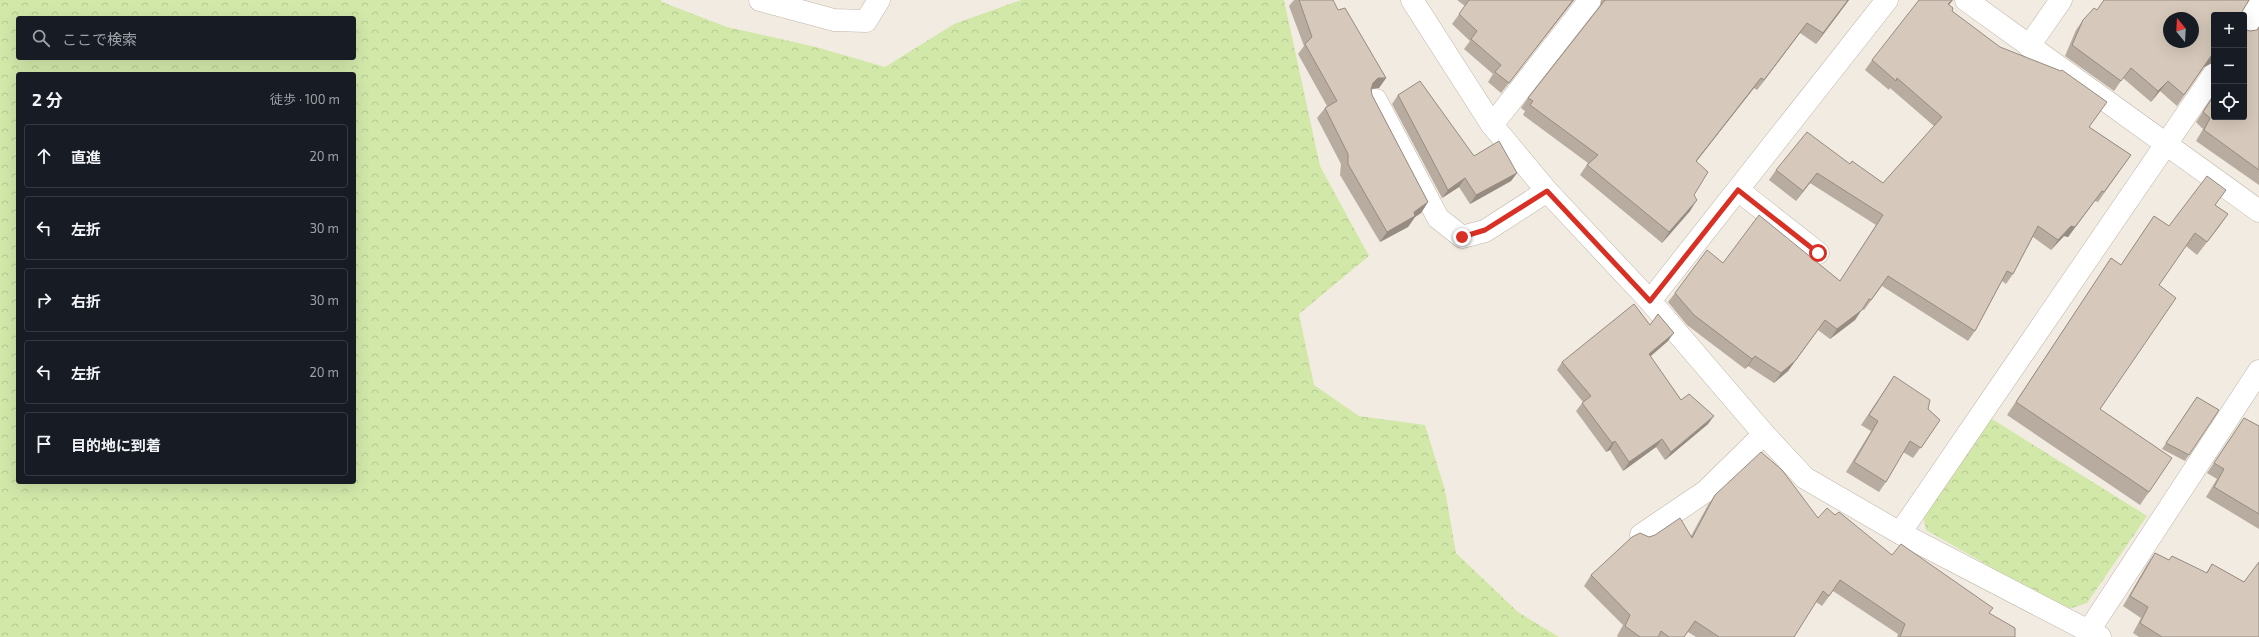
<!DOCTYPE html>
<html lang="ja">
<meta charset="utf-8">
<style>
body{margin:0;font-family:"Exo 2","Noto Sans JP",sans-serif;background:#242831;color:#f1f3f6}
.controls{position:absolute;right:12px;top:12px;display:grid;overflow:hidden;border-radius:4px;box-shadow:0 4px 16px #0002}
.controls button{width:36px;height:36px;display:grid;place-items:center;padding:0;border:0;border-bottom:1px solid #363941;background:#171b24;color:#f1f3f6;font:20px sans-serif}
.compass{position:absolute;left:2163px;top:12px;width:36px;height:36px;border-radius:50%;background:#171b24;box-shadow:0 4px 16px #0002;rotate:342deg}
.stop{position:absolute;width:12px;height:12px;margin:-9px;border:3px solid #d93025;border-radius:50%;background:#fff}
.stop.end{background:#d93025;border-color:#fff;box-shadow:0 1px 4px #0008}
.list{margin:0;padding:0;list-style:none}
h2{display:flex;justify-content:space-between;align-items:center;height:52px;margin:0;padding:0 16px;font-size:17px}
h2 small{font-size:13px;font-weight:400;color:#9ea1a6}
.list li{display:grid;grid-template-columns:26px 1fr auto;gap:12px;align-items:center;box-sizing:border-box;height:64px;margin:0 8px 8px;padding:0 8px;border:1px solid #363941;border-radius:4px}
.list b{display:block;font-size:15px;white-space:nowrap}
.list em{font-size:13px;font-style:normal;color:#9ea1a6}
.icon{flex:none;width:22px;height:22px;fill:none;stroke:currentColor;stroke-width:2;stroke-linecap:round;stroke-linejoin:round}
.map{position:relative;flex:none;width:2259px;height:637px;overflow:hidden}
.search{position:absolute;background:#171b24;box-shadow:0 4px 16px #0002;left:16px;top:16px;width:340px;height:44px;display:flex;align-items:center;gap:10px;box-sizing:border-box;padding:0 14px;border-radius:4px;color:#9ea1a6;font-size:15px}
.panel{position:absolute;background:#171b24;box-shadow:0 4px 16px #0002;left:16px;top:72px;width:340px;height:412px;border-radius:4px}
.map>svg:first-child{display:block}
.forest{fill:url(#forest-crowns);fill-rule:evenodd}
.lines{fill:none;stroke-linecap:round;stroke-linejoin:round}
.minor-casing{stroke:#c0b5a8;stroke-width:23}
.minor{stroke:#fff;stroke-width:22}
.wall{fill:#b8aca0}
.shaded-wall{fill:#968c82}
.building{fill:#d6c8ba;stroke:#968c82;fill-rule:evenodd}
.route{stroke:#d93025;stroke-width:5}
</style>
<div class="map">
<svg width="2259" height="637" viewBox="0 0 2259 637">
<defs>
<pattern id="forest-crowns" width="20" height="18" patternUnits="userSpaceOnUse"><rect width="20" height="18" fill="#d2e8a9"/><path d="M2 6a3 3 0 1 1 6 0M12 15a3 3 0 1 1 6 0" fill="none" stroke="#b6c892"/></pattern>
</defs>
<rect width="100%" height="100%" fill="#f2ebe2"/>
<g class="forest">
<path d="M0 0H661L662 2 727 27 816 47 885 67 954 24 1021 0H1284L1320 166 1369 256 1299 314 1314 385 1359 416 1425 425 1445 490 1456 553 1518 612 1559 637H0ZM18 18H354V58H18ZM18 74H354V482H18Z"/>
<path d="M1989 417 2147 516 2087 603 2066 610 1926 530 1923 516Z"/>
</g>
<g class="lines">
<defs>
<g id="minor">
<path d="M760 0 834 20 866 21 879 0"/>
<path d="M1412 0 1492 125 1547 191 1650 301 1764 434 1805 478 1900 533 2100 637"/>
<path d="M1966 0 2259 211"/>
<path d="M2244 29 2259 6"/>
<path d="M2029 46 2061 0"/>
<path d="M1376 100 1438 218 1462 237 1485 231 1547 191"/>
<path d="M1492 125 1590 0"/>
<path d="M1738 190 1818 253"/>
<path d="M1650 301 1887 0"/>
<path d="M1900 533 2214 74"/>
<path d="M1641 535 1706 491 1764 434"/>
<path d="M2088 632 2259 371"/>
</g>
</defs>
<use href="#minor" class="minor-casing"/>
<use href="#minor" class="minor"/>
</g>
<g class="wall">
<path d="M1294 0H1333L1338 10 1386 78 1379 88 1371 89 1372 95 1428 202 1421 213 1415 217 1408 227 1380 242 1340 175 1341 164 1317 118 1325 108 1327 106 1298 54 1304 46 1289 6Z"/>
<path d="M1457 0H1574L1501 93 1488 82 1493 74 1464 49 1470 41 1452 24 1465 6Z"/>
<path d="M1601 0H1849L1816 44 1800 33 1757 90 1754 88 1696 161 1694 195 1690 211 1662 243 1580 175 1588 163 1523 115 1525 111 1521 108 1528 98 1600 6Z"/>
<path d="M1949 5 1952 11 2089 127 2131 155 2098 202 2095 201 2068 237 2064 236 2051 250 2033 237 2013 274 2006 284 2002 281 1975 331 1968 341 1882 286 1864 310 1862 309 1855 320 1830 339 1818 330 1788 371 1774 383 1748 366 1745 369 1687 325 1668 302 1675 293 1723 263 1840 281 1876 225 1810 183 1796 201 1769 180 1776 170 1850 164 1883 183 1934 126 1890 88 1889 90 1865 70 1872 60Z"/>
<path d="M2097 10 2214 15V62L2204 67 2177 106 2160 91 2151 102 2123 78 2114 91 2065 56 2076 30 2083 20Z"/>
<path d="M2259 27V185L2196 141 2203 129 2196 122 2214 95V117L2250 31 2257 30Z"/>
<path d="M1398 95 1474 156 1517 173 1511 181 1470 204 1459 187 1442 198 1392 104Z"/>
<path d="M2215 205 2228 214 2197 255 2186 246 2159 285 2100 409 2149 492 2140 505 2007 415 2111 258 2121 265 2154 216 2169 226Z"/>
<path d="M1668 341 1650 356 1681 400 1708 424 1665 460 1656 447 1623 471 1610 450 1606 452 1576 411 1583 402 1557 370 1562 362Z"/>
<path d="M1894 376 1940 420 1913 458 1903 452 1886 482 1879 492 1846 472 1871 431 1861 425Z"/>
<path d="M2197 397 2219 410 2185 461 2162 449Z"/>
<path d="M2244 418 2259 426V529L2206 497 2217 479 2207 473Z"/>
<path d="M1715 495 1818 518 1835 515 1892 555 1989 613 2015 637H1897L1898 634 1833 591 1822 606 1816 602 1794 637H1696L1688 632 1684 637H1618L1617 636 1623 625 1584 586 1591 575 1649 537 1691 536 1708 505Z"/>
<path d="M2155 553 2169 560 2206 573 2212 564 2244 582 2259 637H2139L2133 633 2141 618 2123 606 2148 563Z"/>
</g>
<g class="shaded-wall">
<path d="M1573 0H1574L1501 93 1509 83Z"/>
<path d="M1848 0H1849L1816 44 1823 33Z"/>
<path d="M1952 0H1953L1941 14 1948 4Z"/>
<path d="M1807 23 1800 33 1757 90 1764 80Z"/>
<path d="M2214 55V62L2204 67 2211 56Z"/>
<path d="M1378 78H1386L1379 88 1371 89 1373 83Z"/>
<path d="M1761 78 1754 88 1689 171 1696 161Z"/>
<path d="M2168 81 2160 91 2151 102 2158 91Z"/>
<path d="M1517 173 1511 181 1470 204 1476 195Z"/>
<path d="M1817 173 1810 183 1796 201 1803 191Z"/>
<path d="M1465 178 1459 187 1442 198 1448 190Z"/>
<path d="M2102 191 2068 237 2064 236 2051 250 2058 240Z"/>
<path d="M1697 200 1690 211 1662 243 1669 232Z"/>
<path d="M1428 202 1421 213 1415 217 1408 227 1380 242 1387 232Z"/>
<path d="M2228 214 2219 227 2197 255 2207 242Z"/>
<path d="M1869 299 1855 320 1830 339 1837 329Z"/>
<path d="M1825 320 1788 371 1774 383 1781 373Z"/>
<path d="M1674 333 1668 341 1643 363 1649 354Z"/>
<path d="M1755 356 1748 366 1745 369 1752 359Z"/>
<path d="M1714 416 1708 424 1665 460 1671 452Z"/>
<path d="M1662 439 1656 447 1623 471 1629 462Z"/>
<path d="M1615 441 1610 450 1606 452 1612 443Z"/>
</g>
<g class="building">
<path d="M1299 0H1333L1338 10 1345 8 1386 78H1378L1373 83 1371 89 1372 95 1428 202 1414 212 1415 216 1387 232 1348 164V154L1325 108 1337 101 1305 44 1312 37Z"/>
<path d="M1469 0H1573L1509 83 1495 72 1501 65 1471 39 1477 31 1459 14Z"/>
<path d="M1605 0H1848L1823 33 1807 23 1764 80 1761 78 1696 161 1708 172 1694 195 1697 200 1669 232 1587 165 1598 155 1530 105 1533 101 1528 98Z"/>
<path d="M1919 0H1952L1948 4 1953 8 1952 11 2000 47 2061 71 2062 70 2107 102 2089 127 2131 155 2104 192 2102 191 2075 227 2071 226 2058 240 2038 226 2013 274 2007 271 1975 331 1888 276 1871 300 1869 299 1862 310 1837 329 1825 320 1795 361 1781 373 1755 356 1752 359 1694 315 1675 293 1707 250 1723 263 1759 215 1840 281 1883 215 1817 173 1803 191 1776 170 1807 132 1850 164 1852 161 1883 183 1942 117 1897 78 1896 81 1872 60Z"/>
<path d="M2104 0H2249L2240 15H2214V55L2211 56 2184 95 2168 81 2158 91 2131 68 2121 81 2072 45 2083 20 2094 8 2097 10ZM2169 18H2193V42H2169Z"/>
<path d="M2259 27V170L2204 130 2210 118 2203 112 2214 95V117H2244V29L2250 31 2257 30Z"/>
<path d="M1420 81 1474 156 1499 141 1517 173 1476 195 1465 178 1448 190 1398 95Z"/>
<path d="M2207 176 2226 190 2215 205 2228 214 2207 242 2195 233 2159 285 2176 298 2100 409 2172 458 2149 492 2016 402 2111 258 2121 265 2154 216 2169 226Z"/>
<path d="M1634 304 1650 325 1658 314 1674 333 1649 354 1681 400 1689 394 1714 416 1671 452 1662 439 1629 462 1615 441 1612 443 1582 403 1591 396 1562 362Z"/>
<path d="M1894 376 1930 400 1928 409 1940 420 1921 448 1910 441 1886 482 1854 462 1878 421 1869 415Z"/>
<path d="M2197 397 2219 410 2189 455 2166 443Z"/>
<path d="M2244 418 2259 426V514L2214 487 2224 469 2214 463Z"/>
<path d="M1761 452 1782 470 1818 518 1827 508 1835 515 1839 512 1892 555 1901 544 1993 608 1989 613 2015 628V637H1900L1905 624 1840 580 1829 596 1823 591 1794 637H1719L1695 621 1684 637H1669L1661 631 1658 637H1640L1625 626 1630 615 1591 575 1632 537 1640 533 1649 537 1655 535 1680 518 1692 538 1715 495Z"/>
<path d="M2155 553 2169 560 2172 556 2207 573 2212 564 2244 582 2259 562V637H2162L2140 623 2148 607 2130 596Z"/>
</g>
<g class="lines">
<path class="route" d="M1462 237 1485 230 1547 191 1650 301 1738 190 1818 253"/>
</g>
</svg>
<div class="controls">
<button>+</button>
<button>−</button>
<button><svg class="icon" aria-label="locate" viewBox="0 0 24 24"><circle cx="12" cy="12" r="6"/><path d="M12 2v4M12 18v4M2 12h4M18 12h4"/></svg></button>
</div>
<svg class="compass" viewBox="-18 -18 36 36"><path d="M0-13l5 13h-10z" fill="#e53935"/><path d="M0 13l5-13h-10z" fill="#9ea1a6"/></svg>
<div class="stop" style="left:1818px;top:253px"></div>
<div class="stop end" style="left:1462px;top:237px"></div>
<div class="search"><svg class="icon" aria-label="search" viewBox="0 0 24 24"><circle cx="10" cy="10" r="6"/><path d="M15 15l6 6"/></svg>ここで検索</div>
<section class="panel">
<h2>2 分<small>徒歩 · 100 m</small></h2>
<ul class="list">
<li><svg class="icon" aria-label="ahead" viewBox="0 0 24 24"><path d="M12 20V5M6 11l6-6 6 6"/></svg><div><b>直進</b></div><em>20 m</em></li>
<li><svg class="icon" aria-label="left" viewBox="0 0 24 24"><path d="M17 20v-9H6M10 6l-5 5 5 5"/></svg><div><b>左折</b></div><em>30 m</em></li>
<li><svg class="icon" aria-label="right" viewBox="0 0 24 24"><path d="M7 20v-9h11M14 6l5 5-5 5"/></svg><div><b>右折</b></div><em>30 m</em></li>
<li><svg class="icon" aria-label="left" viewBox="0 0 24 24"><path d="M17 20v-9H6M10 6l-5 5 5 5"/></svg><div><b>左折</b></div><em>20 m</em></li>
<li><svg class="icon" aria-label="arrive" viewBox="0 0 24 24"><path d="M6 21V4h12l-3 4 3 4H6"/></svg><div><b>目的地に到着</b></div></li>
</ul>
</section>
</div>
